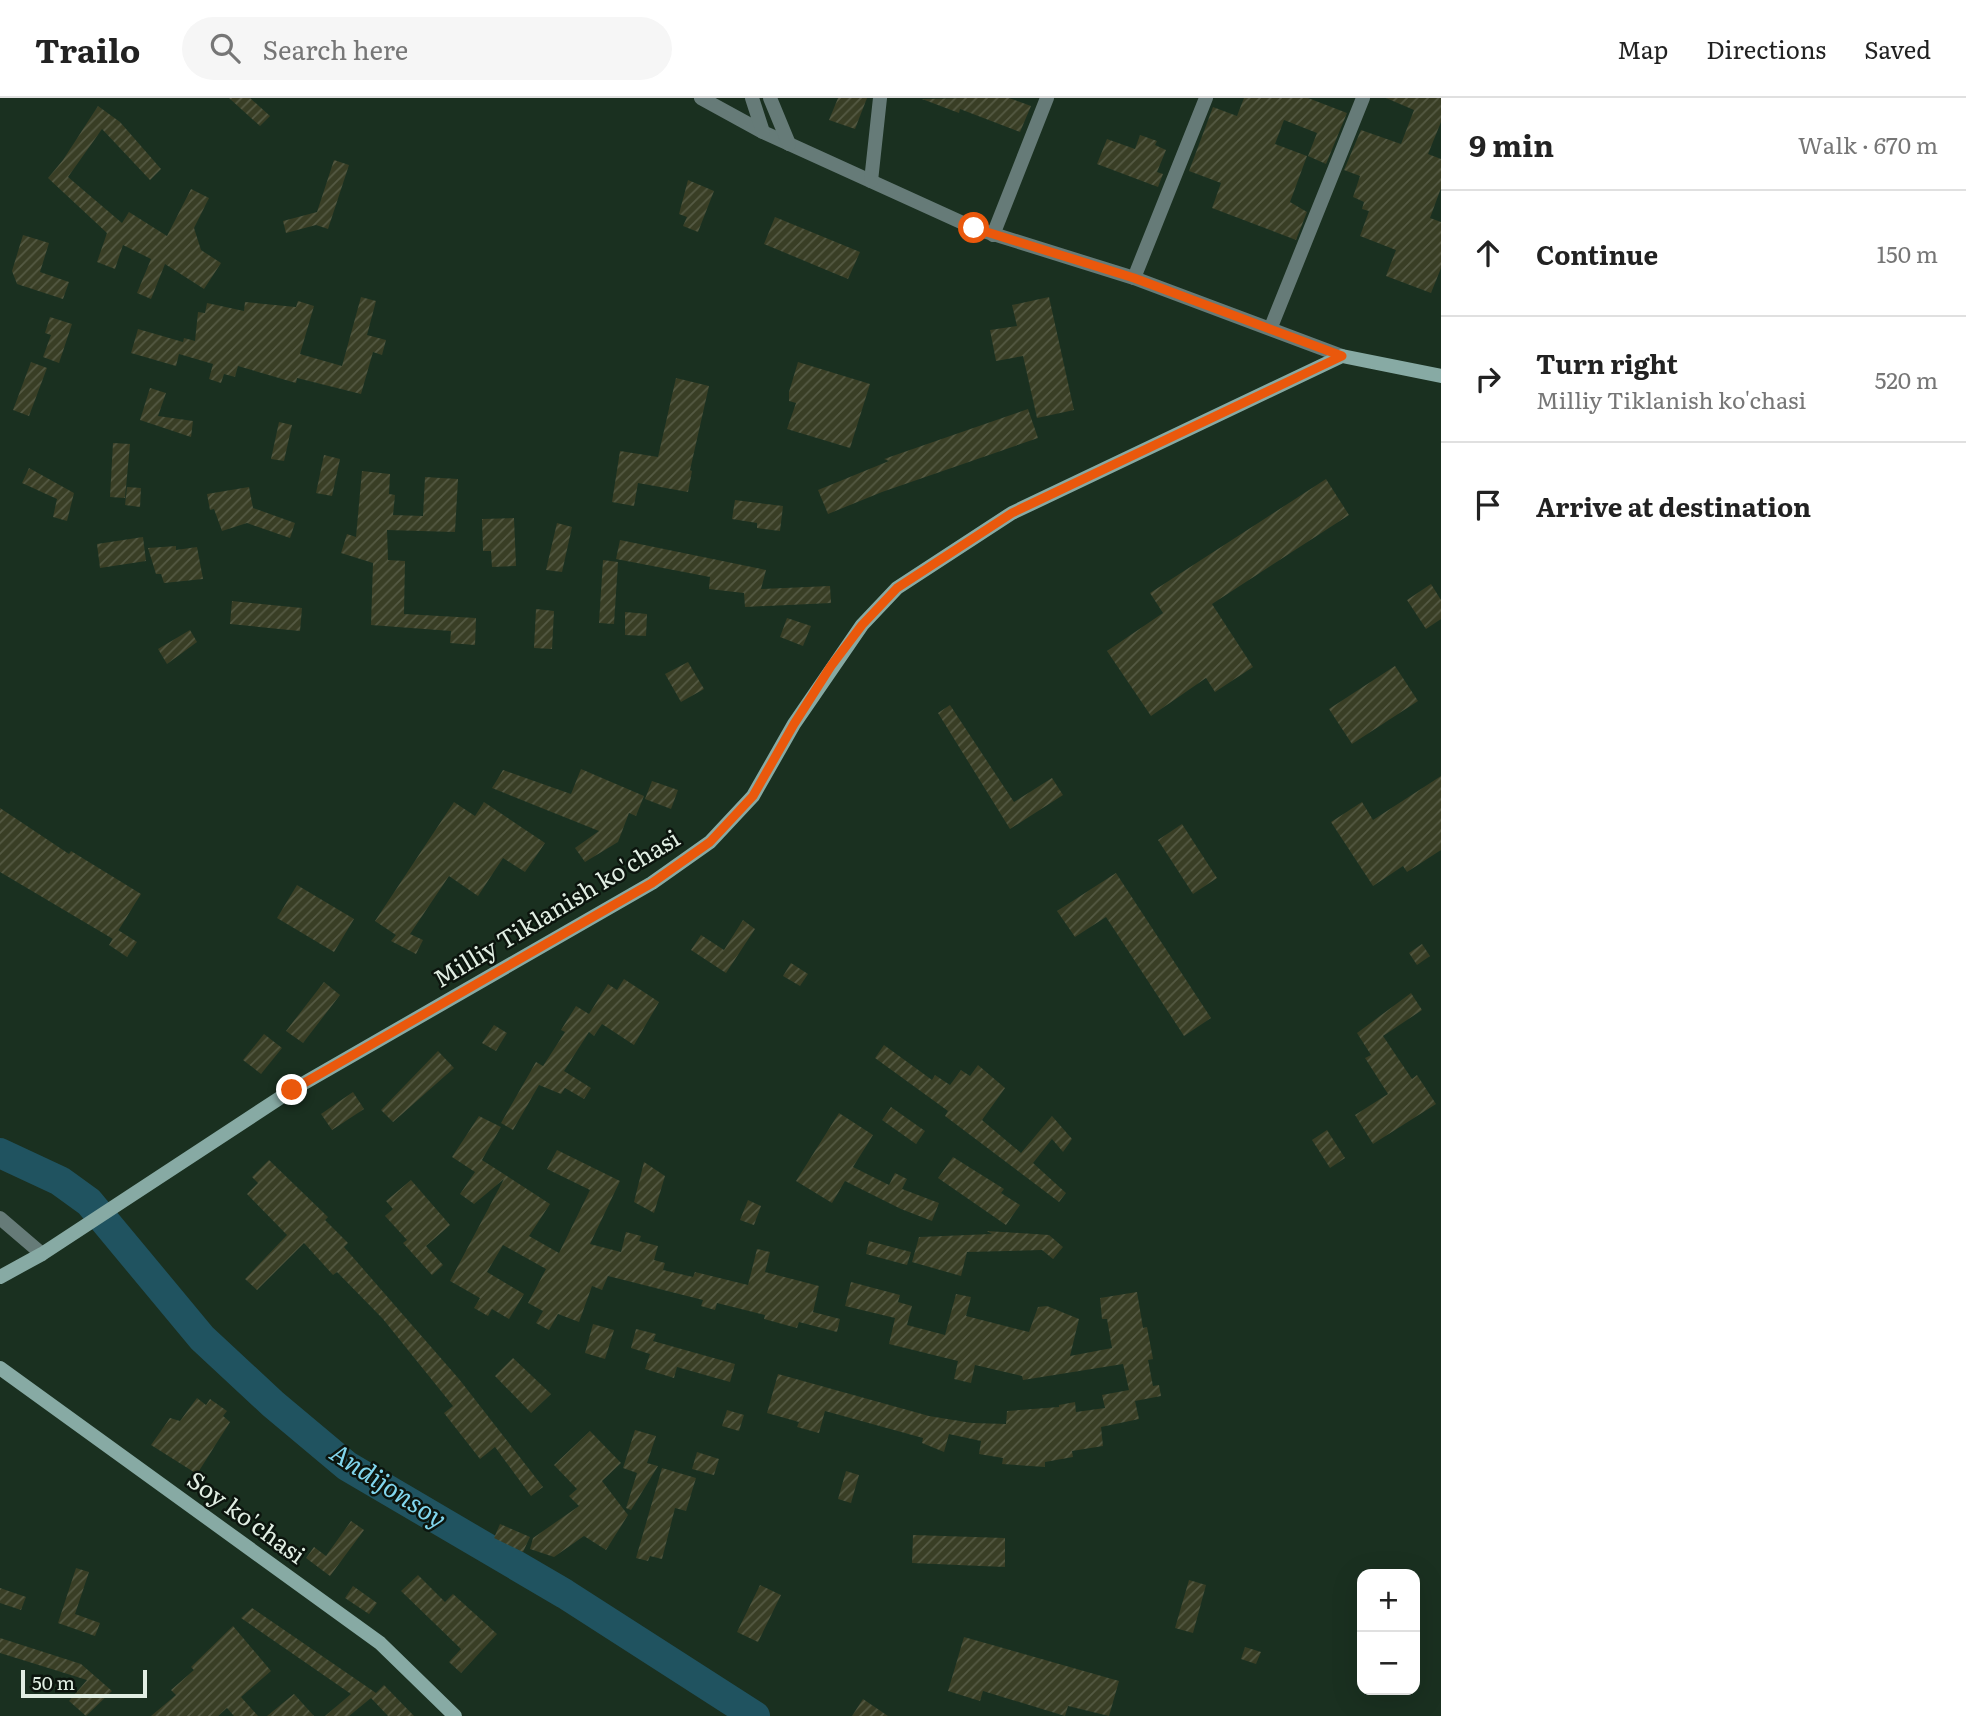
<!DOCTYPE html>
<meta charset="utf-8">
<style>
body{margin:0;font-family:Literata,serif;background:#f6f6f6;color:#222}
.controls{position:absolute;right:21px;bottom:21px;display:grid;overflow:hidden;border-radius:14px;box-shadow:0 7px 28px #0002}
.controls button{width:63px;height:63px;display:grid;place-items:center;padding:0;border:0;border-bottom:2px solid #e0e0e0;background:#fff;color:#222;font:35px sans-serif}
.scale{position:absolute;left:21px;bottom:18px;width:126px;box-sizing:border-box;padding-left:7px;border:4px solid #e1eee3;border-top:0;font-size:19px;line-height:24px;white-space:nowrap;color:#e1eee3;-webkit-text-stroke:5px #0c150e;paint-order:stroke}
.stop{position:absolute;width:21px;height:21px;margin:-16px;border:5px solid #ea580c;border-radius:50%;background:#fff}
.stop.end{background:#ea580c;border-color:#fff;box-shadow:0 2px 7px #0008}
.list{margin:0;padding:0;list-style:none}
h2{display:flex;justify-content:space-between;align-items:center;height:91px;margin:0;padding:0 28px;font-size:30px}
h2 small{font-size:23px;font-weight:400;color:#767676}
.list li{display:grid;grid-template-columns:46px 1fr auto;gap:21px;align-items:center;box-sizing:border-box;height:126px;padding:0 28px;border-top:2px solid #e0e0e0}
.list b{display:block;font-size:26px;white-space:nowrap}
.list p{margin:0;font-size:23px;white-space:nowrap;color:#767676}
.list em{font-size:23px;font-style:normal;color:#767676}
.icon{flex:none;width:38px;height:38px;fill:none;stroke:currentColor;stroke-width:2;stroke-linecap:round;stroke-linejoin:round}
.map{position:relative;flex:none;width:1441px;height:1618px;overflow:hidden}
header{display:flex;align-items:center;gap:42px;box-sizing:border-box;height:98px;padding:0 35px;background:#fff;border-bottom:2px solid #e0e0e0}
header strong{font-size:33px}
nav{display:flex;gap:38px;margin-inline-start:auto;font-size:24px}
.search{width:490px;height:63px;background:#f6f6f6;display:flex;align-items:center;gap:18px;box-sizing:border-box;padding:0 24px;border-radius:38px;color:#767676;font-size:26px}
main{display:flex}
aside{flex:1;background:#fff}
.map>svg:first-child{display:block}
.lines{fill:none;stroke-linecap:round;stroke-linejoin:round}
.river{stroke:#205360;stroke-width:30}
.building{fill:url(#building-hatch)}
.minor{stroke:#667b78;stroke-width:14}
.secondary{stroke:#87aaa4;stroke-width:14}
.route{stroke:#ea580c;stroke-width:9}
.labels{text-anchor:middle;stroke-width:5;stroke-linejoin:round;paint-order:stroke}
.street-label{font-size:24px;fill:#e1eee3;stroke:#0c150e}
.water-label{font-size:26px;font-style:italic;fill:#81d5ed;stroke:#0c150e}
</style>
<header>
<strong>Trailo</strong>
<div class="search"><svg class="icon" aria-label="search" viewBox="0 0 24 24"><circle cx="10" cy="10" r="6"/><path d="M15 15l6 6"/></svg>Search here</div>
<nav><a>Map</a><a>Directions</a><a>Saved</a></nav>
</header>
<main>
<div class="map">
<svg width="1441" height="1618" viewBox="0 0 1441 1618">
<defs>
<pattern id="building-hatch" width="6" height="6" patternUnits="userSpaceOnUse" patternTransform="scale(1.75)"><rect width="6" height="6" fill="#393e25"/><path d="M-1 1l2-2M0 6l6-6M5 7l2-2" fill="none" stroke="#555a44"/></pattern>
</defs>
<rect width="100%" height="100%" fill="#1a3020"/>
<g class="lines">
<path class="river" d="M0 1055 60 1083 89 1104 202 1240 273 1306 347 1368 565 1496 755 1618"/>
</g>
<g class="building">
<path d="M229 0H250L270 18 260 28Z"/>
<path d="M838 0H867L855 31 829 22Z"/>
<path d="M965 0H1009L1031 8 1020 34 960 11 959 15 922 1Z"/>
<path d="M1244 0H1308L1347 15 1326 66 1308 58 1317 35 1284 22 1275 46 1307 58 1290 104 1307 114 1296 142 1212 110 1221 85 1189 73 1213 9 1237 18Z"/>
<path d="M1386 0H1441V24L1428 56 1441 61V90L1430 120 1441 124V170L1431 195 1386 178 1396 152 1360 138 1369 113 1362 111 1364 104 1353 99 1360 78 1344 72 1361 32 1401 46 1414 12Z"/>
<path d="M98 8 120 24 161 71 150 82 102 31 68 79 122 125 129 114 167 138 191 91 209 100 194 130 201 152 221 165 204 191 165 166 151 201 137 195 151 161 123 147 115 171 97 164 107 135 48 80 63 62Z"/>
<path d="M1140 37 1157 43 1155 47 1166 52 1157 74 1163 76 1158 89 1097 66 1107 41 1135 51Z"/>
<path d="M334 62 349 67 328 131 316 127 286 135 283 123 317 114Z"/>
<path d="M688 82 714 93 698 134 683 128 687 119 679 116Z"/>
<path d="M775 119 860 154 848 181 764 146Z"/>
<path d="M23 137 49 145 40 174 69 184 63 201 17 186 12 173Z"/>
<path d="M361 199 376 203 367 237 386 242 382 257 373 254 361 296 297 280 296 285 238 268 235 279 224 276 221 285 209 281 213 266 179 256 176 268 131 255 138 231 183 244 184 240 195 243 198 214 205 215 207 205 244 213 245 204 296 209 298 203 314 208 300 256 342 268Z"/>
<path d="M1049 199 1074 312 1037 320 1023 258 996 263 990 232 1017 228 1012 207Z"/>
<path d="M50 219 72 226 59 265 43 259 51 237 45 235Z"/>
<path d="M31 264 47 270 29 318 13 312Z"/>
<path d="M798 264 870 286 850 350 787 331 796 305 789 303V294Z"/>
<path d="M676 280 709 288 690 372 692 373 688 394 638 385 634 408 612 404 620 353 658 359Z"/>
<path d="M150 290 166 295 158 318 193 323 191 339 140 322Z"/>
<path d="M1028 311 1038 340 882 394 828 416 818 392 889 363 884 361Z"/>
<path d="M279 324 292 327 284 363 271 361Z"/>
<path d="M113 345 130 346 125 400 110 399Z"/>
<path d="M324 357 340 361 332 398 316 395Z"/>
<path d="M29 370 74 395 67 423 53 419 57 401 22 385Z"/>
<path d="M362 373 390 376 389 396 395 397 393 417 423 418 425 379 458 381 455 434 387 432 388 462 405 463 404 516 476 520 475 547 450 545 451 533 371 527 373 465 341 455 347 436 356 439Z"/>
<path d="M1326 381 1349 417 1212 506 1253 569 1215 594 1206 580 1151 618 1107 553 1163 515 1150 495Z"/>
<path d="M127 389 141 390 140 409 125 407Z"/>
<path d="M249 389 253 410 295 425 290 440 247 425 222 433 214 411 210 412 207 396Z"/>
<path d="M735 402 783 408 780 433 757 430V425L732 421Z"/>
<path d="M514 420 516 468 492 469 491 453H483L482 421Z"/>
<path d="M557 425 572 429 562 474 546 472Z"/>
<path d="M143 439 146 463 100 470 97 446Z"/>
<path d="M620 442 766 472 761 491 830 488 831 505 745 509 744 495 709 491 710 479 616 461Z"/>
<path d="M176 448V452L197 449 203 481 164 485 161 476H156L148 450Z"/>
<path d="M603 462 618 464 614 526 599 525Z"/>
<path d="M1431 486 1441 502V521L1426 531 1407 502Z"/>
<path d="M232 503 302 510 300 533 230 526Z"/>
<path d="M536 511 554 513 552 551 534 550Z"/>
<path d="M625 514 647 516 646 538 625 537Z"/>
<path d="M787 520 811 528 803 548 780 539Z"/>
<path d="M190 532 197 544 167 566 158 551Z"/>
<path d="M688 564 704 591 681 604 665 576Z"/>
<path d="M1395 568 1418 603 1352 646 1329 611Z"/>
<path d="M950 607 1014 704 1052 680 1063 697 1010 731 938 615Z"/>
<path d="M581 671 644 698 636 718 629 715 618 744 585 764 575 750 599 733 492 690 503 672 571 696Z"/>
<path d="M1441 678V752L1407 774 1403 768 1373 788 1331 724 1362 704 1373 722Z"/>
<path d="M652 683 678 692 671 711 645 701Z"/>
<path d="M454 704 475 718 484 704 545 745 525 774 503 760 478 798 449 778 410 836 423 842 416 856 391 843 396 837 375 823Z"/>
<path d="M0 710 69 756 71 753 141 796 113 841 0 774Z"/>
<path d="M1182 726 1217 780 1193 796 1158 742Z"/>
<path d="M1116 775 1211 920 1184 938 1106 819 1075 839 1057 813Z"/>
<path d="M297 787 354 821 334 854 277 820Z"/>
<path d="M743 822 755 831 726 875 691 852 701 837 724 852Z"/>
<path d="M118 832 137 844 127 859 109 847Z"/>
<path d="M1422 846 1430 858 1417 867 1409 855Z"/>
<path d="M791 865 808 876 800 888 783 878Z"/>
<path d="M624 881 659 904 634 947 602 926 594 938 589 934 564 973 591 990 584 1001 565 990 561 996 539 987 513 1032 501 1025 536 964 543 968 565 934 561 932 576 908 589 916 608 886 617 892Z"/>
<path d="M324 884 340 897 303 945 286 933Z"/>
<path d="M1411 895 1422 912 1383 938 1412 981 1417 977 1436 1006 1373 1046 1355 1017 1388 996 1365 960 1371 957 1357 935Z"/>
<path d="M494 927 507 935 496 953 482 945Z"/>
<path d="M264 936 282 950 261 976 243 962Z"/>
<path d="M884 947 932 982 935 977 950 987 961 972 970 978 978 967 1005 990 982 1022 1021 1055 1052 1018 1072 1041 1063 1054 1052 1041 1033 1065 1066 1095 1059 1104 945 1018 948 1013 875 960Z"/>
<path d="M438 953 454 970 393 1024 381 1012Z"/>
<path d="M353 994 364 1011 332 1032 321 1016Z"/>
<path d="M891 1009 925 1033 916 1046 882 1022Z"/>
<path d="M839 1015 873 1037 853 1069 889 1087 895 1075 907 1081 902 1091 939 1105 932 1123 901 1111 845 1083 832 1105 796 1083Z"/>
<path d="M479 1018 501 1029 482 1062 550 1106 529 1138 559 1155 590 1092 547 1071 557 1052 620 1083 590 1146 621 1154 626 1134 641 1138 639 1143 658 1148 654 1162 665 1165 663 1172 693 1179 695 1174 748 1187 757 1151 770 1154 765 1174 819 1188 813 1214 840 1221 837 1234 799 1224 797 1230 764 1221 765 1217 717 1205 715 1212 701 1208 703 1202 608 1178 602 1192 592 1188 579 1224 558 1216 549 1232 536 1225 543 1213 528 1205 546 1171 503 1147 487 1174 524 1196 509 1221 492 1211 488 1218 474 1210 480 1200 450 1183 504 1081 474 1106 460 1096 475 1074 452 1059Z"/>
<path d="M1327 1032 1345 1060 1330 1070 1312 1042Z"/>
<path d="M953 1059 1004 1091 1001 1095 1020 1107 1006 1127 938 1080Z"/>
<path d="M269 1062 328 1119 325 1122 348 1145 344 1149 459 1281 543 1389 531 1398 495 1349 480 1361 444 1315 453 1308 383 1221 337 1174 333 1177 304 1145 257 1192 245 1181 287 1137 247 1096 258 1085 252 1079Z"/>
<path d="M644 1064 665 1078 654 1115 634 1104Z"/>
<path d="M411 1082 450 1127 426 1148 443 1167 432 1177 403 1145 407 1142 385 1118 393 1111 386 1103Z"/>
<path d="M748 1102 761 1108 754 1127 740 1122Z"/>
<path d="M987 1133 1049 1137 1063 1149 1053 1161 1042 1152 967 1154 961 1178 912 1164 919 1139 992 1136Z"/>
<path d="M869 1143 911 1154 907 1167 866 1156Z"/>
<path d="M851 1184 900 1197 898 1204 912 1208 907 1227 945 1237 956 1196 971 1199 966 1218 1029 1234 1038 1209 1047 1208 1079 1221 1070 1258 1112 1250 1107 1221H1102L1100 1200 1137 1194 1143 1230 1147 1229 1153 1261 1148 1262 1153 1288 1159 1287 1161 1298 1135 1303 1139 1321 1101 1329 1103 1348 1072 1353 1073 1359 1045 1364V1369L1002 1366 1003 1360 979 1356 981 1343 949 1336 944 1354 922 1345 923 1340 825 1313 819 1335 797 1329 799 1324 767 1315 778 1276 929 1318 972 1325 1006 1326 1007 1313 1059 1309V1307L1075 1304 1076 1314 1105 1310 1102 1297 1129 1292 1123 1266 1023 1282 1022 1278 975 1267 971 1285 954 1281 958 1263 889 1246 895 1220 845 1208Z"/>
<path d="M593 1226 614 1232 605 1261 585 1255Z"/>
<path d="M636 1231 656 1236 653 1243 735 1266 730 1284 677 1269 674 1280 645 1271 650 1256 631 1250Z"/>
<path d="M513 1260 551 1296 531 1315 495 1278Z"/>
<path d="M197 1300 206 1307 210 1301 227 1313 223 1318 230 1324 197 1376 151 1347 170 1320 180 1323Z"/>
<path d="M727 1312 744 1317 739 1333 722 1328Z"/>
<path d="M635 1332 656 1338 647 1365 658 1368 631 1412 626 1410 637 1375 623 1370Z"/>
<path d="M590 1333 621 1365 602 1383 628 1417 606 1452 584 1438 554 1459 530 1451 533 1440 579 1408 569 1398 577 1391 554 1367Z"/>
<path d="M697 1354 719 1361 714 1377 692 1371Z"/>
<path d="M662 1370 696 1380 686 1413 675 1410 662 1461 650 1458 648 1463 636 1460Z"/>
<path d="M846 1373 859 1377 851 1405 838 1401Z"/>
<path d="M351 1423 364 1432 330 1478 306 1460 314 1449 326 1458Z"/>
<path d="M500 1426 530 1439 523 1454 494 1440Z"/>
<path d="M913 1437 1005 1440V1469L912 1465Z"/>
<path d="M76 1470 89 1474 75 1516 100 1525 95 1538 58 1525Z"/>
<path d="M418 1477 445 1504 453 1496 497 1536 461 1575 449 1564 461 1551 401 1493Z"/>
<path d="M1189 1482 1206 1487 1193 1535 1175 1530Z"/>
<path d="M760 1487 781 1497 758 1544 737 1534Z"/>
<path d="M353 1488 377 1505 369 1516 345 1500Z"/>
<path d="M0 1490 26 1499 21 1512 0 1505Z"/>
<path d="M252 1510 376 1595 384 1587 414 1618H388L371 1600 349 1618H325L351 1596 241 1520Z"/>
<path d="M233 1528 271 1573 241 1599 258 1618H234L227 1610 218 1618H151L176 1597 171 1592 194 1572 191 1569Z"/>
<path d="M964 1539 1119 1583 1109 1618 1068 1608 1065 1618 983 1593 980 1603 948 1593Z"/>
<path d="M0 1540 81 1566 112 1593 86 1618 69 1603 87 1582 0 1555Z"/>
<path d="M1245 1549 1261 1554 1256 1566 1241 1561Z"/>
<path d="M294 1596 314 1618H267Z"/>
<path d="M863 1601 888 1618H852Z"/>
</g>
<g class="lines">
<g class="minor">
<path d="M701 0 763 34 974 130 1134 180 1342 258"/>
<path d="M752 0 763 34"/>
<path d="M770 0 789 46"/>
<path d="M871 83 880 0"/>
<path d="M993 137 1047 0"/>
<path d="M1134 180 1206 0"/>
<path d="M1271 229 1363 0"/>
<path d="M0 1120 42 1156"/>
</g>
<g class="secondary">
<path d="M0 1179 42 1156 292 992 652 785 710 744 753 698 794 626 862 527 897 490 1012 415 1342 258 1441 278"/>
<path d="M0 1270 380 1545 455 1618"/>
</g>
</g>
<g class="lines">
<path class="route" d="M292 992 652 785 710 744 753 698 794 626 831 568 862 527 897 490 1012 415 1342 258 1134 180 974 130"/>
</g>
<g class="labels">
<g class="street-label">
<text transform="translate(557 811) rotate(-31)" y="8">Milliy Tiklanish ko'chasi</text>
<text transform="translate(246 1420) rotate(36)" y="8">Soy ko'chasi</text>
</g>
<g class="water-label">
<text transform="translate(388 1388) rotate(33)" y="9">Andijonsoy</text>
</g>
</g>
</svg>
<div class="controls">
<button>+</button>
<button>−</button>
</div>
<div class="scale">50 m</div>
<div class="stop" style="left:974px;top:130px"></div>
<div class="stop end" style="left:292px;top:992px"></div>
</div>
<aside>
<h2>9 min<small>Walk · 670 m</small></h2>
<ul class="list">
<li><svg class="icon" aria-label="ahead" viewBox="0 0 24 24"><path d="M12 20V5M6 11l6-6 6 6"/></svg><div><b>Continue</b></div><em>150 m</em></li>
<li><svg class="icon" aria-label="right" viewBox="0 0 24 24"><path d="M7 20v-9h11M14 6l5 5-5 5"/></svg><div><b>Turn right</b><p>Milliy Tiklanish ko'chasi</p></div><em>520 m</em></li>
<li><svg class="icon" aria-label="arrive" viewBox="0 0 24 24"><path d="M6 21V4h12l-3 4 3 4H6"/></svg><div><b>Arrive at destination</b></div></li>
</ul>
</aside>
</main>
